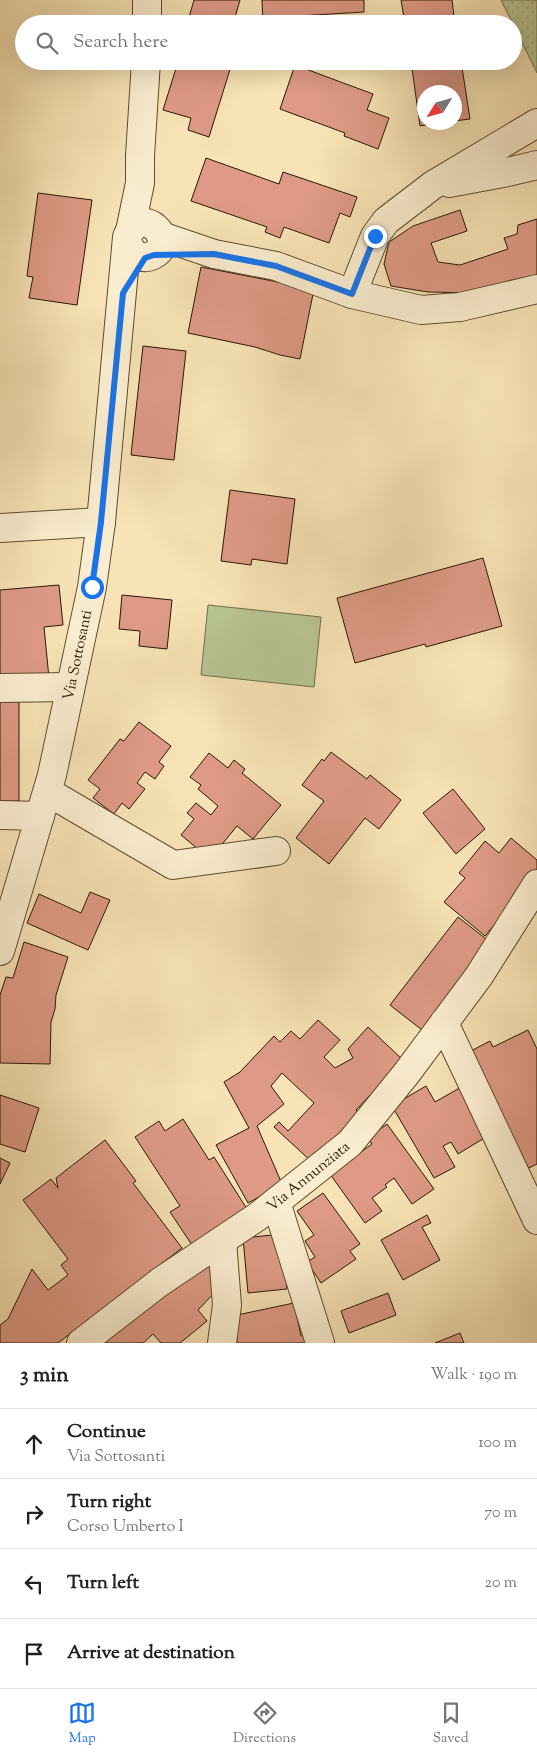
<!DOCTYPE html>
<meta charset="utf-8">
<style>
body{margin:0;font-family:"Sorts Mill Goudy",serif;background:#f6f6f6;color:#202124}
.compass{position:absolute;left:417px;top:85px;width:45px;height:45px;border-radius:50%;background:#fff;box-shadow:0 5px 20px #0002;rotate:233deg}
.stop{position:absolute;width:15px;height:15px;margin:-11px;border:4px solid #1a73e8;border-radius:50%;background:#fff}
.stop.end{background:#1a73e8;border-color:#fff;box-shadow:0 1px 5px #0008}
.list{margin:0;padding:0;list-style:none}
h2{display:flex;justify-content:space-between;align-items:center;height:65px;margin:0;padding:0 20px;font-size:21px}
h2 small{font-size:16px;font-weight:400;color:#757577}
.list li{display:grid;grid-template-columns:32px 1fr auto;gap:15px;align-items:center;box-sizing:border-box;height:70px;padding:0 20px;border-top:1px solid #e0e0e0}
.list b{display:block;font-size:19px;white-space:nowrap}
.list p{margin:0;font-size:16px;white-space:nowrap;color:#757577}
.list em{font-size:16px;font-style:normal;color:#757577}
.icon{flex:none;width:28px;height:28px;fill:none;stroke:currentColor;stroke-width:2;stroke-linecap:round;stroke-linejoin:round}
.map{position:relative;flex:none;width:537px;height:1343px;overflow:hidden}
.search{position:absolute;background:#fff;box-shadow:0 5px 20px #0002;left:15px;right:15px;top:15px;height:55px;display:flex;align-items:center;gap:12px;box-sizing:border-box;padding:0 18px;border-radius:28px;color:#757577;font-size:19px}
.sheet{height:345px;background:#fff}
nav{display:flex;justify-content:space-around;align-items:center;box-sizing:border-box;height:70px;border-top:1px solid #e0e0e0;background:#fff;font-size:14px;color:#757577}
nav a{display:grid;justify-items:center;gap:2px}
nav .on{color:#1a73e8}
.map>svg:first-child{display:block}
.park{fill:url(#park-dots);stroke:#706e49}
.pitch{fill:#b7c592;stroke:#706e49}
.building{fill:#de9a86;stroke:#281800}
.lines{fill:none;stroke-linecap:round;stroke-linejoin:round}
.minor-casing{stroke:#5c4b2d;stroke-width:30}
.minor{stroke:#faedcf;stroke-width:28}
.route{stroke:#1a73e8;stroke-width:6}
.labels{text-anchor:middle;stroke-width:4.5;stroke-linejoin:round;paint-order:stroke}
.street-label{font-size:15px;fill:#281800;stroke:#faedcf}
</style>
<div class="map">
<svg width="537" height="1343" viewBox="0 0 537 1343">
<defs>
<pattern id="park-dots" width="8" height="8" patternUnits="userSpaceOnUse" patternTransform="scale(1.25)"><rect width="8" height="8" fill="#b7c592"/><path d="M2 2h.1M6 6h.1" fill="none" stroke="#9da87c" stroke-width="1.8" stroke-linecap="round"/></pattern>
</defs>
<rect width="100%" height="100%" fill="#f7e3b5"/>
<filter id="stains"><feTurbulence type="fractalNoise" baseFrequency=".004" numOctaves="4"/><feColorMatrix values="0 0 0 0 .2 0 0 0 0 .09 0 0 0 0 .02 0 0 0 .5 -.17"/></filter>
<radialGradient id="worn" r=".72"><stop offset=".6" stop-color="#630" stop-opacity="0"/><stop offset="1" stop-color="#630" stop-opacity=".3"/></radialGradient>
<path class="park" d="M501 0H537V73Z"/>
<path class="pitch" d="M208 605 321 617 314 687 201 675Z"/>
<g class="building">
<path d="M194 0H240L233 24H187Z"/>
<path d="M262 0H364V12L298 16 299 24H263Z"/>
<path d="M401 0H452L455 24H405Z"/>
<path d="M175 61H227L232 63 209 137 188 130 191 118 163 110 178 62Z"/>
<path d="M411 61H461L470 119 454 121V92H424V122H444L420 126Z"/>
<path d="M295 65 373 94 367 110 389 118 378 149 344 136 345 133 280 109Z"/>
<path d="M206 158 279 184 283 172 357 197 350 217 340 213 329 243 284 227 280 238 265 232 267 227 191 201Z"/>
<path d="M38 193 92 200 77 305 29 298 33 277 27 276Z"/>
<path d="M460 210 467 231 431 243 438 262 460 265 508 249 504 238 517 234 518 225 537 219V277L480 293 428 292 391 286 384 264 389 242 413 226Z"/>
<path d="M201 267 314 289 300 359 280 355 255 347 188 333Z"/>
<path d="M143 346 186 351 174 460 131 455Z"/>
<path d="M230 490 295 499 287 564 252 559 251 565 221 561Z"/>
<path d="M483 558 502 626 426 647 425 644 355 663 337 598Z"/>
<path d="M59 585 63 625 44 627 49 678 0 681V590Z"/>
<path d="M122 595 172 600 167 649 139 646 140 631 119 629Z"/>
<rect x="0" y="702" width="19" height="99"/>
<path d="M139 722 171 746 159 762 164 766 155 779 145 772 137 783 145 789 129 809 122 803 114 814 93 798 100 789 88 780 120 739 124 741Z"/>
<path d="M331 752 367 779 370 775 401 800 379 829 365 818 329 864 296 838 324 801 302 785 322 759 324 761Z"/>
<path d="M209 753 228 768 234 760 245 769 242 773 281 805 253 839 237 826 210 859 181 835 194 819 187 813 196 803 211 815 218 806 198 789 201 785 190 777Z"/>
<path d="M453 789 485 829 456 854 423 813Z"/>
<path d="M511 838 537 860V873L485 936 444 902 465 878 459 873 485 841 499 853Z"/>
<path d="M90 892 110 900 88 950 27 923 39 894 81 913Z"/>
<path d="M458 917 490 942 422 1030 390 1005Z"/>
<path d="M24 942 68 957 56 995 55 1009 51 1022 50 1064 0 1063V995L6 977 13 978Z"/>
<path d="M318 1020 340 1040 324 1057 335 1068 353 1058 348 1049 368 1027 403 1060 356 1110 359 1113 313 1163 274 1127 279 1122 288 1131 314 1103 282 1073 271 1086 284 1104 257 1126 282 1184 248 1203 216 1145 249 1128 224 1082 240 1072 274 1036 280 1042 291 1031 300 1039Z"/>
<path d="M528 1030 537 1049V1164L522 1171 469 1052 490 1041 493 1047Z"/>
<path d="M426 1086 435 1102 463 1086 491 1134 458 1154 451 1142 443 1146 455 1167 434 1178 392 1106Z"/>
<path d="M0 1095 39 1108 25 1152 0 1144Z"/>
<path d="M183 1119 209 1160 214 1157 247 1209 192 1245 170 1212 180 1206 135 1137 159 1121 165 1131Z"/>
<path d="M387 1124 434 1189 412 1204 394 1178 385 1185 387 1187 372 1198 382 1211 365 1223 330 1174 372 1144 368 1138Z"/>
<path d="M105 1140 136 1181 133 1183 182 1248 58 1343H0V1325L8 1319 32 1269 48 1290 68 1275 61 1265 68 1259 23 1200 51 1179 58 1188 56 1178Z"/>
<path d="M0 1158 10 1163 0 1184Z"/>
<path d="M323 1193 360 1244 350 1251 356 1259 321 1283 307 1262 315 1257 305 1241 314 1235 297 1211Z"/>
<path d="M427 1215 431 1223 422 1227 440 1260 403 1280 381 1240Z"/>
<path d="M282 1234 287 1289 248 1293 243 1238Z"/>
<path d="M215 1258 216 1291 198 1310 207 1321 180 1343H161L153 1334 143 1343H103L152 1303Z"/>
<path d="M388 1293 396 1315 349 1333 341 1311Z"/>
<path d="M294 1303 301 1336 308 1335 309 1343H237V1315Z"/>
<path d="M460 1333 464 1343H435Z"/>
</g>
<g class="lines">
<defs>
<g id="minor">
<path d="M147 24V0"/>
<path d="M449 183 503 173 537 165"/>
<path d="M130 231 140 183V156L146 61"/>
<path d="M161 236 214 254 276 266 352 294 421 310 460 307 537 289"/>
<path d="M352 294 375 236 386 221 433 185 537 123"/>
<path d="M0 528 101 522"/>
<path d="M0 688 70 687V689"/>
<path d="M48 792 173 865 276 851"/>
<path d="M0 815 40 816"/>
<path d="M0 951 52 775 92 587 101 522 127 237C141 202 180 241 153 255 146 259 140 257 134 254L127 243"/>
<path d="M444 1023 537 1220"/>
<path d="M276 1202 320 1343"/>
<path d="M81 1343 160 1282 257 1217 350 1143 406 1074 479 976 537 884"/>
<path d="M222 1343 227 1305 222 1241"/>
</g>
</defs>
<use href="#minor" class="minor-casing"/>
<use href="#minor" class="minor"/>
</g>
<g class="lines">
<path class="route" d="M92 587 101 522 123 293 145 258 154 255 214 254 276 266 352 294 375 236"/>
</g>
<g class="labels">
<g class="street-label">
<text transform="translate(77 655) rotate(-78)" y="5">Via Sottosanti</text>
<text transform="translate(308 1176) rotate(-39)" y="5">Via Annunziata</text>
</g>
</g>
<rect width="100%" height="100%" filter="url(#stains)"/>
<rect width="100%" height="100%" fill="url(#worn)"/>
</svg>
<svg class="compass" viewBox="-18 -18 36 36"><path d="M0-13l5 13h-10z" fill="#e53935"/><path d="M0 13l5-13h-10z" fill="#757577"/></svg>
<div class="stop" style="left:92px;top:587px"></div>
<div class="stop end" style="left:375px;top:236px"></div>
<div class="search"><svg class="icon" aria-label="search" viewBox="0 0 24 24"><circle cx="10" cy="10" r="6"/><path d="M15 15l6 6"/></svg>Search here</div>
</div>
<section class="sheet">
<h2>3 min<small>Walk · 190 m</small></h2>
<ul class="list">
<li><svg class="icon" aria-label="ahead" viewBox="0 0 24 24"><path d="M12 20V5M6 11l6-6 6 6"/></svg><div><b>Continue</b><p>Via Sottosanti</p></div><em>100 m</em></li>
<li><svg class="icon" aria-label="right" viewBox="0 0 24 24"><path d="M7 20v-9h11M14 6l5 5-5 5"/></svg><div><b>Turn right</b><p>Corso Umberto I</p></div><em>70 m</em></li>
<li><svg class="icon" aria-label="left" viewBox="0 0 24 24"><path d="M17 20v-9H6M10 6l-5 5 5 5"/></svg><div><b>Turn left</b></div><em>20 m</em></li>
<li><svg class="icon" aria-label="arrive" viewBox="0 0 24 24"><path d="M6 21V4h12l-3 4 3 4H6"/></svg><div><b>Arrive at destination</b></div></li>
</ul>
</section>
<nav>
<a class="on"><svg class="icon" aria-label="map" viewBox="0 0 24 24"><path d="M3 6l6-2 6 2 6-2v14l-6 2-6-2-6 2zM9 4v14M15 6v14"/></svg>Map</a>
<a><svg class="icon" aria-label="directions" viewBox="0 0 24 24"><path d="M12 3l9 9-9 9-9-9zM9 14v-3h6M13 9l2 2-2 2"/></svg>Directions</a>
<a><svg class="icon" aria-label="saved" viewBox="0 0 24 24"><path d="M7 4h10v16l-5-4-5 4z"/></svg>Saved</a>
</nav>
